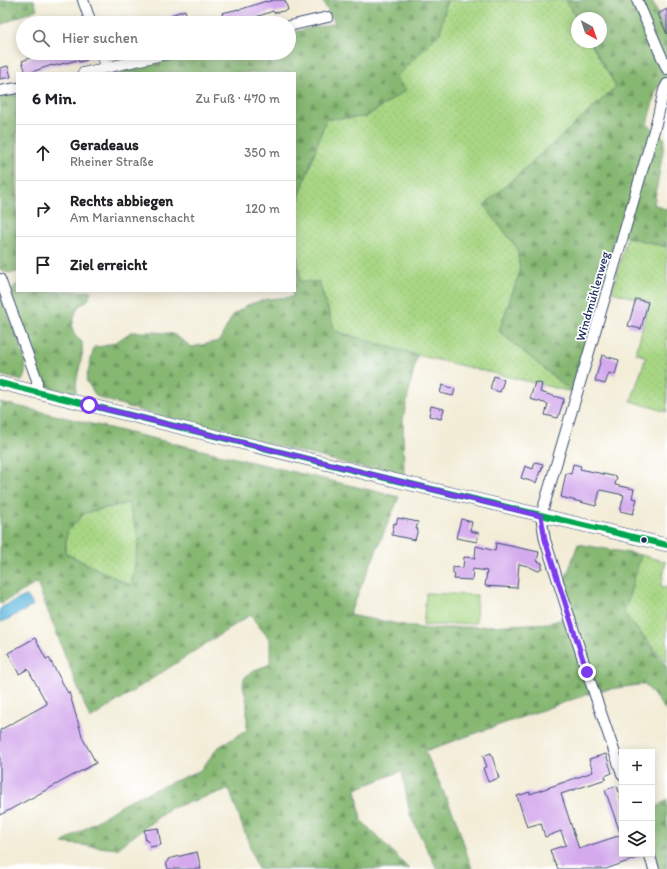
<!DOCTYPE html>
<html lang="de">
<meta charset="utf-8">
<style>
body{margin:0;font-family:Itim,sans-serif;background:#f6f6f6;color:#202124}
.controls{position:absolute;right:12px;bottom:12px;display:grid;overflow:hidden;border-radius:0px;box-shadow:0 2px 10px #0003}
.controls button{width:36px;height:36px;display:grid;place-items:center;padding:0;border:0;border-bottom:1px solid #e0e0e0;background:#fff;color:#202124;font:20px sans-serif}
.compass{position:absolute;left:571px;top:12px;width:36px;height:36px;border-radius:50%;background:#fff;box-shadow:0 2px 10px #0003;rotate:140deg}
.stop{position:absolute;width:12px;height:12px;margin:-9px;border:3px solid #7c3aed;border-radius:50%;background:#fff}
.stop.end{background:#7c3aed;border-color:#fff;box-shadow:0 1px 4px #0008}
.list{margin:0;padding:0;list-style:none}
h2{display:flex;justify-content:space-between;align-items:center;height:52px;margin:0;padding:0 16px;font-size:17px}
h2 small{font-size:13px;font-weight:400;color:#757577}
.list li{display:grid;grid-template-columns:26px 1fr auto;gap:12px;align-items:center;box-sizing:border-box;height:56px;padding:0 16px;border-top:1px solid #e0e0e0}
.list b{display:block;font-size:15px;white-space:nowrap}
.list p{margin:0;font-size:13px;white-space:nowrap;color:#757577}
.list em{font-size:13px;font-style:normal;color:#757577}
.icon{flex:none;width:22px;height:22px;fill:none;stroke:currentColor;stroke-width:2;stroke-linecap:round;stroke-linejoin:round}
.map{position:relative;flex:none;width:667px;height:869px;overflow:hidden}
.search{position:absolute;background:#fff;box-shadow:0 2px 10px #0003;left:16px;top:16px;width:280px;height:44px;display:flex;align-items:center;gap:10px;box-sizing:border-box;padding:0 14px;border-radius:22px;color:#757577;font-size:15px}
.panel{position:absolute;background:#fff;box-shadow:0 2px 10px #0003;left:16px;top:72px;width:280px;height:220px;border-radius:0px}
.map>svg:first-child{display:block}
.grass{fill:url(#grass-dots);stroke:#628371}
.forest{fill:url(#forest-firs);stroke:#507468;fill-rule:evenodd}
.green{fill:#a8d784;stroke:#628371}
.water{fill:#61badf;stroke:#3e749e}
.building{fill:#d4aaed}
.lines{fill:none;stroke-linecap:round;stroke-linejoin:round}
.minor-casing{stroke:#3b4c70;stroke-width:12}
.major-casing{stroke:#3b4c70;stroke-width:14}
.minor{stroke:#fff;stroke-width:10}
.major{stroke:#fff;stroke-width:13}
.bus-1-casing{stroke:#fff;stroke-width:9}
.bus-1{stroke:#00a651;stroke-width:6}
.route{stroke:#7c3aed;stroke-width:5}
.bus-dot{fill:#1b2f5e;stroke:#fff;stroke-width:1.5}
.labels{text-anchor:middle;stroke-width:3.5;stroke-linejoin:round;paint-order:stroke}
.street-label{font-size:13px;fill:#1b2f5e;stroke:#fff}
</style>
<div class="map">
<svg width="667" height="869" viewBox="0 0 667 869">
<defs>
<pattern id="grass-dots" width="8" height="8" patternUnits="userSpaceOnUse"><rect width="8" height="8" fill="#a8d784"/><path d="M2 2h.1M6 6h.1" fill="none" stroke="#90b974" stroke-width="1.8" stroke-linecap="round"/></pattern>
<pattern id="forest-firs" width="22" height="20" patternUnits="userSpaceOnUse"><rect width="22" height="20" fill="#86b872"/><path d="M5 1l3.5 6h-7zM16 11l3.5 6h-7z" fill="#6d9661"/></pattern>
</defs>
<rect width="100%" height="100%" fill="#fff"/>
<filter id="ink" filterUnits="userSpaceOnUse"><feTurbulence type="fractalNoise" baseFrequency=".025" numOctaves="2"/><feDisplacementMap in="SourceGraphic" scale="8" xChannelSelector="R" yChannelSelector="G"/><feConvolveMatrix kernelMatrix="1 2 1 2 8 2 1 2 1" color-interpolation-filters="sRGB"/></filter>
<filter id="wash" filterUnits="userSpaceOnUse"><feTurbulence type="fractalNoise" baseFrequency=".012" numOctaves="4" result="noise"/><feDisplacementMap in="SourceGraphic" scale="16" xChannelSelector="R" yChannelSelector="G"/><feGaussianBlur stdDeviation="0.9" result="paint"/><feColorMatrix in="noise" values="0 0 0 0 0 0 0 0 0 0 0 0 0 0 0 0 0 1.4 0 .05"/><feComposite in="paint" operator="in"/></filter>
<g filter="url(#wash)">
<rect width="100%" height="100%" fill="#f3edd8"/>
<g class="grass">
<path d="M447 0H566L577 19V42H590L616 87 484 205 517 248 520 271 499 331 572 392 417 355 335 331 319 282H300L295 234V209L326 119 366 117 406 90 394 78 440 33Z"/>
<path d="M627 237 667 247V412L631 401 646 357 636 353 649 302 612 292Z"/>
<path d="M128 503 139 538 132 586 65 553 67 532 85 513Z"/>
<path d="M641 555 666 562 661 586 667 588V664L624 613Z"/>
</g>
<g class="forest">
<path d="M0 0H34L37 9 0 25Z"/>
<path d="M322 0H447L440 33 395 78 406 90 366 117 326 119 295 209V73H111L201 53H289V33L335 23Z"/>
<path d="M566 0H651L667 31V75L656 90 647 124 665 139 654 204 667 210V247L616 234 572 392 499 331 520 271 517 248 484 205 616 87 590 42H601V18H577V19Z"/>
<path d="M17 94V272C11 273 4 274 0 269V98Z"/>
<path d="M295 234 300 281 319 282 335 331 417 355 403 419 404 478 159 416 103 399 96 396 86 380 94 347 104 346 116 342 131 332H155L173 334 192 347 219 341 233 315 247 305 267 299 293 297 292 291H295Z"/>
<path d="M17 284V291H91L88 300 78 307 74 317 72 328 76 337 82 342C82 347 83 351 82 355 80 368 75 381 76 394L43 386 40 380 11 297C11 292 13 287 17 284Z"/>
<path d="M0 291 24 356C26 366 27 371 22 381L0 375Z"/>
<path d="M0 402 399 497 349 615 426 629 549 623 566 618 591 693 425 751 455 817 472 869H437L410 815 402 771 356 789 361 820 409 869H258L229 789 169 809 117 849 62 843 130 800 201 770 217 748 247 730V703L243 685 244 678 252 671 270 664V640L250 615 90 719 37 583 0 604ZM128 503 139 538 131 586 65 553 67 532 85 513Z"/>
<path d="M578 544 641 555 624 613 667 667V712L645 684 597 691 564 583Z"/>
<path d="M667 799V869H659L652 846V811Z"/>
</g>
<path class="green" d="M426 593 477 595 476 623 423 626Z"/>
<path class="water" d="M26 596 28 597 33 605 31 607 2 622 0 621V609L2 607Z"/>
<g id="blocks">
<g class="building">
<path d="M274 0H285L288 10 274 13 273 11 242 22V23H210V20L223 17 222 13 239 9V10L266 1V2Z"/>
<path d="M667 9V34L658 14Z"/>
<path d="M185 10 188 23H173L171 15Z"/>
<path d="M54 53H95V56L86 58 87 60 79 62 78 60 53 66 52 65 29 73H26L22 61 38 55V56Z"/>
<path d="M8 66 11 77 0 79V68Z"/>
<path d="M636 299 648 302 641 329 628 326Z"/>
<path d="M602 355 619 360 615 375 609 373 605 384 595 381Z"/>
<path d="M494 376 504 380 500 392 490 389Z"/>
<path d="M535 382 542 384 540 392 564 399 558 418 545 415 548 404 530 399Z"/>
<path d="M442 385 455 389 453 396 440 393Z"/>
<path d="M431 406 444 409 441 419 429 416Z"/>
<path d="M535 462 543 464 541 472 540 471 536 483 521 478 525 466 533 469Z"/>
<path d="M573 464 581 466 580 469 617 477 615 485 634 489 632 498 637 499 633 514 620 511 624 495 600 490 596 506 561 497 566 473 571 474Z"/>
<path d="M398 518 418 522 416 529H418L415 540 392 535 394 523 396 524Z"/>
<path d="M461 519 472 522 470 531 479 533 477 542 456 538Z"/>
<path d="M496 543 539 552 537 561 542 563V568L538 571 528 566 519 564 517 588 485 586 487 571 473 569 472 580 454 579 455 574H453V567L463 568 464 557 475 558 476 546 495 551Z"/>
<path d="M35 638 46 659 49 658 68 693 69 692 83 739 96 763 0 815V730L47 704 28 669 19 674 8 653Z"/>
<path d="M491 753 499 778 488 782 483 768 487 767 483 756Z"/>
<path d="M606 754 612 773 605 776 606 779 561 794 579 849 621 835 605 790 617 786 622 802V854H643V856L606 869H558L555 862H554L550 850 566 845 561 831 545 837 541 823 527 827 517 796 530 792V794L593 772 589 759Z"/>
<path d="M158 828 161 845 150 847 149 841H146L144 830Z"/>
<path d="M197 852 201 869H168L166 862H168V859Z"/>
</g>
</g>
</g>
<g filter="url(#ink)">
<use href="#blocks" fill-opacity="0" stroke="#3b4c70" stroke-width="1"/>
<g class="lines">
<defs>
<g id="minor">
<path d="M83 0 91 23"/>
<path d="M637 0 667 69"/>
<path d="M289 26 328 17"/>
<path d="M101 53 107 68"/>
<path d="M83 73 171 53"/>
<path d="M0 91 17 88"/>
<path d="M0 279 37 380V392"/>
<path d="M622 774 587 672 545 540 541 516 657 120 664 90 667 84"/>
<path d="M649 854 654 869"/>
</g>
<path id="major" d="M0 383 377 476 667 545"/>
</defs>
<use href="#minor" class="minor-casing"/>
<use href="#major" class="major-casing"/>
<use href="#minor" class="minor"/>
<use href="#major" class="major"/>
<defs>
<path id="bus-1" d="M0 383 377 476 667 545"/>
</defs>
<use href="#bus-1" class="bus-1-casing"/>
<use href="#bus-1" class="bus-1"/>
</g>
</g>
<g class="lines" filter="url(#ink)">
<path class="route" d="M89 405 541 516 545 540 587 672"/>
</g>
<circle class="bus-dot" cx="644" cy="540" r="3.5"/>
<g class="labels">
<g class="street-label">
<text transform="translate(592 296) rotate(-74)" y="5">Windmühlenweg</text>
</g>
</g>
</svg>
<div class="controls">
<button>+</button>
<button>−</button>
<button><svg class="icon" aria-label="layers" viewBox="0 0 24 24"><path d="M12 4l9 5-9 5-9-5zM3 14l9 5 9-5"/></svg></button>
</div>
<svg class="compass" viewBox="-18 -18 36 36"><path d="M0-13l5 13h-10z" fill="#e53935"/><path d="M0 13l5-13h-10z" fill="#757577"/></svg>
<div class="stop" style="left:89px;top:405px"></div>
<div class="stop end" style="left:587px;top:672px"></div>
<div class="search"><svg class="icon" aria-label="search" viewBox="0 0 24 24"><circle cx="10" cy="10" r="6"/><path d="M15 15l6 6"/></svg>Hier suchen</div>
<section class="panel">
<h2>6 Min.<small>Zu Fuß · 470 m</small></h2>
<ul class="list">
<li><svg class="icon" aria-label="ahead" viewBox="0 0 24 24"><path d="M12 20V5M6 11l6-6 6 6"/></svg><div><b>Geradeaus</b><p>Rheiner Straße</p></div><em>350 m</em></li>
<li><svg class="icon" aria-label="right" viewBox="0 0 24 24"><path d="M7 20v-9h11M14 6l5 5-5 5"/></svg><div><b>Rechts abbiegen</b><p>Am Mariannenschacht</p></div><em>120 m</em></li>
<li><svg class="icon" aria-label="arrive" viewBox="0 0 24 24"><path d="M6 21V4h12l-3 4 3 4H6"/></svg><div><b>Ziel erreicht</b></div></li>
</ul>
</section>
</div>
